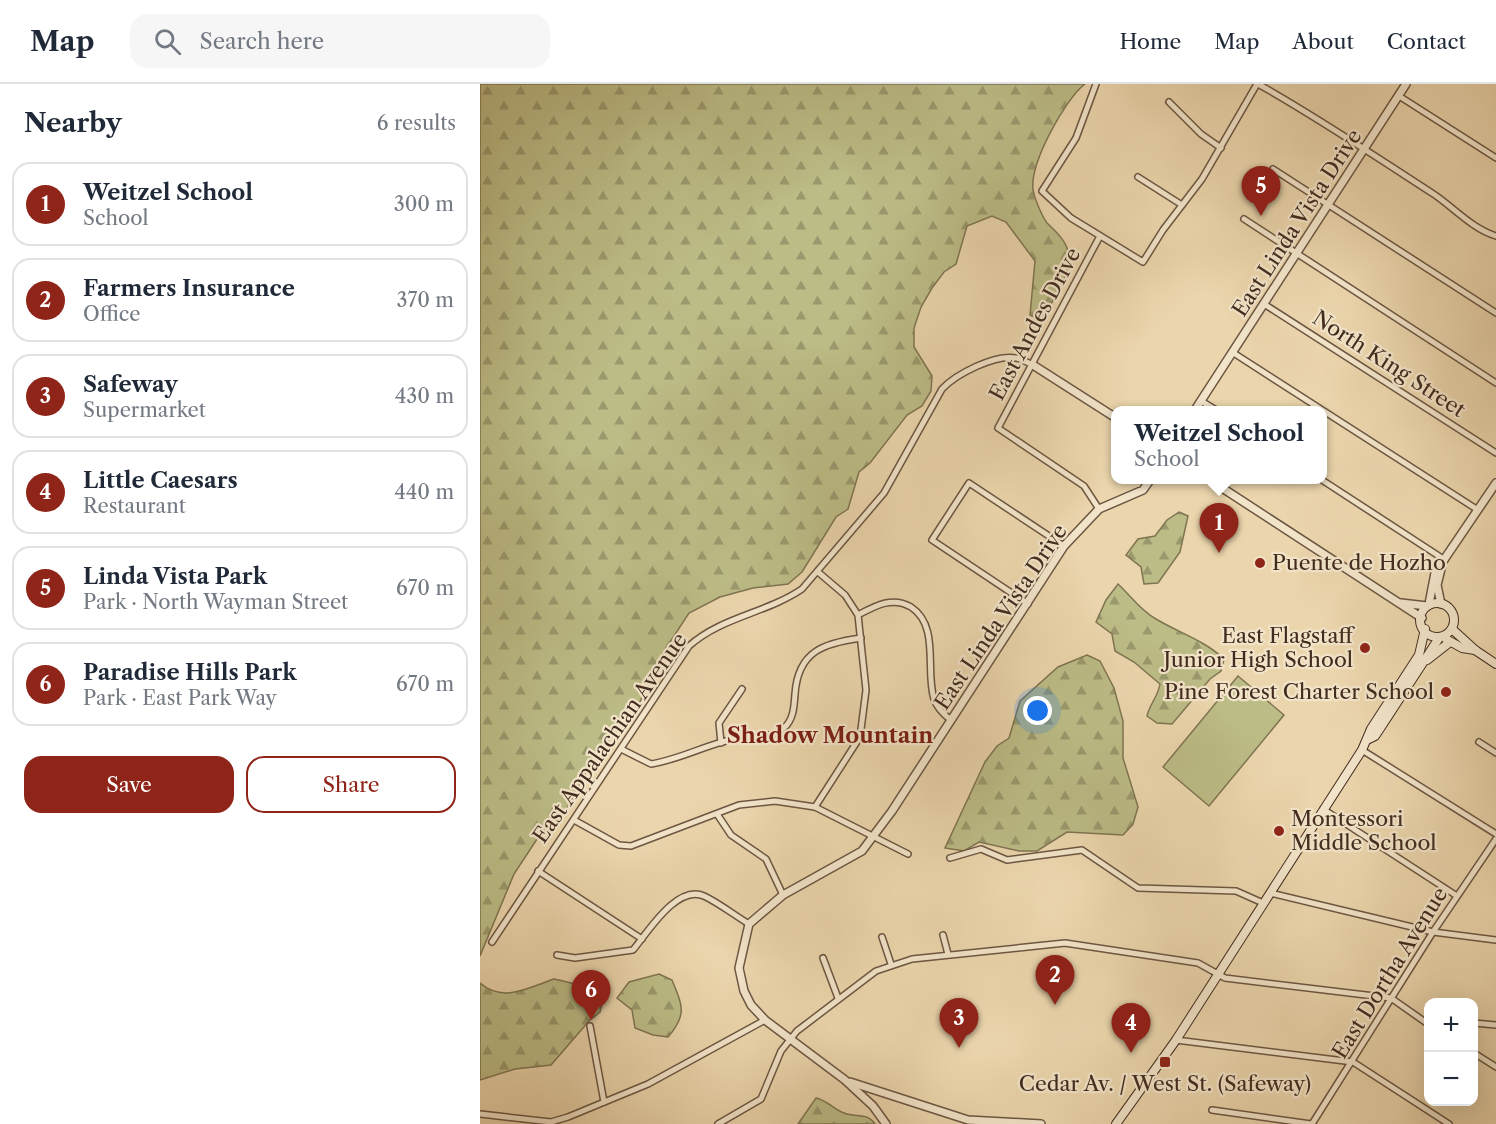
<!DOCTYPE html>
<meta charset="utf-8">
<style>
body{margin:0;font-family:"Libre Caslon Text",serif;background:#f6f6f7;color:#1f2937}
.controls{position:absolute;right:18px;bottom:18px;display:grid;overflow:hidden;border-radius:12px;box-shadow:0 6px 24px #0002}
.controls button{width:54px;height:54px;display:grid;place-items:center;padding:0;border:0;border-bottom:2px solid #e0e1e3;background:#fff;color:#1f2937;font:30px sans-serif}
.you{position:absolute;left:558px;top:627px;width:21px;height:21px;margin:-15px;border:4px solid #fff;border-radius:50%;background:#1a73e8;box-shadow:0 0 0 9px #1a73e833}
.badge{display:grid;place-items:center;width:39px;height:39px;border-radius:50%;background:#8f2418;color:#fff;font-size:20px;font-weight:700}
.pin{position:absolute;translate:-50% -50px;filter:drop-shadow(0 2px 3px #0008)}
.pin::after{content:'';position:absolute;top:32px;width:21px;height:18px;background:inherit;clip-path:polygon(0 0,100% 0,50% 100%)}
.popup{position:absolute;left:631px;top:322px;width:216px;height:78px;box-sizing:border-box;display:grid;place-content:center;border-radius:12px;background:#fff;filter:drop-shadow(0 2px 4px #0005);font-size:20px;white-space:nowrap;color:#747a83}
.popup b{font-size:22px;color:#1f2937}
.popup::after{content:'';position:absolute;left:50%;top:100%;margin-left:-12px;border:12px solid transparent;border-top-color:#fff}
.list{margin:0;padding:0;list-style:none}
h2{display:flex;justify-content:space-between;align-items:center;height:78px;margin:0;padding:0 24px;font-size:26px}
h2 small{font-size:20px;font-weight:400;color:#747a83}
.list li{display:grid;grid-template-columns:39px 1fr auto;gap:18px;align-items:center;box-sizing:border-box;height:84px;margin:0 12px 12px;padding:0 12px;border:2px solid #e0e1e3;border-radius:18px}
.list b{display:block;font-size:22px;white-space:nowrap}
.list p{margin:0;font-size:20px;white-space:nowrap;color:#747a83}
.list em{font-size:20px;font-style:normal;color:#747a83}
.actions{display:flex;gap:12px;padding:18px 24px}
.actions a{flex:1;padding:14px 0;border:2px solid #8f2418;border-radius:18px;text-align:center;font-size:21px;color:#8f2418}
.actions .main{background:#8f2418;color:#fff}
.icon{flex:none;width:33px;height:33px;fill:none;stroke:currentColor;stroke-width:2;stroke-linecap:round;stroke-linejoin:round}
.map{position:relative;flex:none;width:1016px;height:1040px;overflow:hidden}
header{display:flex;align-items:center;gap:36px;box-sizing:border-box;height:84px;padding:0 30px;background:#fff;border-bottom:2px solid #e0e1e3}
header strong{font-size:28px}
nav{display:flex;gap:33px;margin-inline-start:auto;font-size:21px}
.search{width:420px;height:54px;background:#f6f6f7;display:flex;align-items:center;gap:15px;box-sizing:border-box;padding:0 21px;border-radius:18px;color:#747a83;font-size:22px}
main{display:flex}
aside{flex:1;background:#fff}
.map>svg:first-child{display:block}
.forest{fill:url(#forest-firs);stroke:#7f7452;stroke-width:1.5}
.green{fill:#bcbc86;stroke:#7f7452;stroke-width:1.5}
.lines{fill:none;stroke-linecap:round;stroke-linejoin:round}
.minor-casing{stroke:#6c5642;stroke-width:8}
.tertiary-casing{stroke:#6c5642;stroke-width:10}
.secondary-casing{stroke:#422b1f;stroke-width:10}
.minor{stroke:#f2e4c9;stroke-width:5}
.tertiary{stroke:#f2e4c9;stroke-width:7}
.secondary{stroke:#f2e4c9;stroke-width:8}
.poi-dot{fill:#8f2418;stroke:#f2e4c9;stroke-width:2}
.labels{text-anchor:middle;stroke-width:4.5;stroke-linejoin:round;paint-order:stroke}
.street-label{font-size:21px;fill:#422b1f;stroke:#f2e4c9}
.poi-label{font-size:21px;fill:#422b1f;stroke:#f2e4c9;text-anchor:start}
.neighbourhood-label{font-size:22px;font-weight:bold;fill:#7a1f14;stroke:#f2e4c9}
</style>
<header>
<strong>Map</strong>
<div class="search"><svg class="icon" aria-label="search" viewBox="0 0 24 24"><circle cx="10" cy="10" r="6"/><path d="M15 15l6 6"/></svg>Search here</div>
<nav><a>Home</a><a>Map</a><a>About</a><a>Contact</a></nav>
</header>
<main>
<aside>
<h2>Nearby<small>6 results</small></h2>
<ul class="list">
<li><span class="badge">1</span><div><b>Weitzel School</b><p>School</p></div><em>300 m</em></li>
<li><span class="badge">2</span><div><b>Farmers Insurance</b><p>Office</p></div><em>370 m</em></li>
<li><span class="badge">3</span><div><b>Safeway</b><p>Supermarket</p></div><em>430 m</em></li>
<li><span class="badge">4</span><div><b>Little Caesars</b><p>Restaurant</p></div><em>440 m</em></li>
<li><span class="badge">5</span><div><b>Linda Vista Park</b><p>Park · North Wayman Street</p></div><em>670 m</em></li>
<li><span class="badge">6</span><div><b>Paradise Hills Park</b><p>Park · East Park Way</p></div><em>670 m</em></li>
</ul>
<div class="actions"><a class="main">Save</a><a>Share</a></div>
</aside>
<div class="map">
<svg width="1016" height="1040" viewBox="0 0 1016 1040">
<defs>
<pattern id="forest-firs" width="22" height="20" patternUnits="userSpaceOnUse" patternTransform="scale(1.5)"><rect width="22" height="20" fill="#bcbc86"/><path d="M5 1l3.5 6h-7zM16 11l3.5 6h-7z" fill="#9a996d"/></pattern>
</defs>
<rect width="100%" height="100%" fill="#ebd5ac"/>
<filter id="stains"><feTurbulence type="fractalNoise" baseFrequency=".00333" numOctaves="4"/><feColorMatrix values="0 0 0 0 .2 0 0 0 0 .09 0 0 0 0 .02 0 0 0 .5 -.17"/></filter>
<radialGradient id="worn" r=".72"><stop offset=".6" stop-color="#630" stop-opacity="0"/><stop offset="1" stop-color="#630" stop-opacity=".3"/></radialGradient>
<g class="forest">
<path d="M0 0H605C585 15 550 79 553 105 554 114 562 132 567 139 574 146 584 154 587 164 594 188 574 218 559 235L550 231 555 177 526 138 512 132 487 142 476 180 464 188 452 204 441 223 434 244V263L452 292 451 307 442 322 427 331 390 379 379 388 368 425 356 433 322 488 308 500 273 504 240 513 209 529 186 564 155 628 116 669 84 730 72 746 57 755 34 790 0 872Z"/>
<path d="M699 428 708 432 700 468 678 499 664 500 661 483 646 471 658 455 675 452 687 436Z"/>
<path d="M638 500C651 512 660 526 676 535 699 549 724 556 744 575L741 587 730 595 692 640 677 639 667 632C670 619 678 613 680 600L654 578 635 567 632 550 616 538 626 516Z"/>
<path d="M607 571 620 577 634 604 643 637V674L658 723 653 740 643 751 587 748 557 767H539L499 758 484 767 465 764 505 678 517 662 529 654 540 617 578 583Z"/>
<path d="M179 890 192 896C202 921 208 930 188 953L173 951 155 944 152 926 137 914 149 898Z"/>
<path d="M74 895C94 899 108 903 123 916L120 928 109 937 71 981 35 985 0 996V899C23 919 48 904 74 895Z"/>
<path d="M336 1014C349 1017 355 1027 367 1030 378 1033 388 1029 395 1040H318Z"/>
</g>
<path class="green" d="M758 592 804 631 729 722 683 683Z"/>
<g class="lines">
<defs>
<g id="minor">
<path d="M616 0 596 54 562 107 591 134 663 178 683 146 722 95 777 0"/>
<path d="M778 0C839 34 896 73 955 111 975 125 993 145 1016 152"/>
<path d="M919 12 1016 74"/>
<path d="M689 18 721 50 741 64"/>
<path d="M793 85 1016 229"/>
<path d="M658 93 702 121"/>
<path d="M764 135 1016 299"/>
<path d="M784 220 1016 369"/>
<path d="M752 268 998 426"/>
<path d="M721 317 736 326"/>
<path d="M842 396 965 476"/>
<path d="M619 425 604 402 518 344 620 152"/>
<path d="M548 520 452 456 489 399 584 462"/>
<path d="M378 531C395 522 412 512 431 523 460 542 445 586 454 615 457 624 463 630 471 636"/>
<path d="M999 658 1016 669"/>
<path d="M241 659 239 639 262 605"/>
<path d="M141 665 171 680C203 675 232 657 265 653 278 651 294 654 304 644 314 635 314 622 315 610 318 567 344 559 381 554"/>
<path d="M882 666 1016 750"/>
<path d="M335 723 380 653 386 606 378 531 365 511 338 488"/>
<path d="M843 725 977 812"/>
<path d="M237 730 251 751 286 775 303 811"/>
<path d="M94 736 139 761 151 762 259 721 295 717 335 723 428 770"/>
<path d="M470 774 501 765 527 776 602 766 658 804 756 807 783 819"/>
<path d="M58 787 162 855"/>
<path d="M790 809 953 848 1016 856"/>
<path d="M463 851 468 870"/>
<path d="M402 853 411 880"/>
<path d="M12 858 209 562C241 533 287 529 322 505L404 409 462 305C476 290 515 270 536 274 542 275 548 279 553 281"/>
<path d="M77 871 95 874 153 866C168 848 197 800 224 812 239 819 254 831 269 840"/>
<path d="M343 874 358 914"/>
<path d="M994 939 1016 941"/>
<path d="M110 942 124 1018"/>
<path d="M696 956 873 978 969 1040"/>
<path d="M994 969 1016 983"/>
<path d="M732 1026 831 1040"/>
<path d="M0 1030 71 1038 88 1033 168 1000 285 936"/>
<path d="M238 1040 281 1015 301 967 317 947 396 887 432 875 585 859 718 879 745 894 911 914 948 940"/>
<path d="M832 1040 953 848 1016 755"/>
</g>
<g id="tertiary">
<path d="M553 281 636 334"/>
<path d="M715 326 926 0"/>
<path d="M730 396 942 534"/>
<path d="M921 519 947 522"/>
<path d="M949 520 955 489 1016 399"/>
<path d="M961 520 957 501 962 481"/>
<path d="M370 998 488 1036 561 1040"/>
<path d="M406 1040 393 1022 365 996 285 936 271 921 264 907 259 884 269 840 303 811 382 767 412 727 584 462 619 425 663 406 670 396"/>
</g>
<g id="secondary">
<circle cx="957" cy="536" r="17"/>
<path d="M972 545 995 566 1016 580"/>
<path d="M966 555 982 564 995 566"/>
<path d="M947 576 970 558"/>
<path d="M889 655 895 652 901 643 959 554"/>
<path d="M636 1040 696 956 882 666 891 645 939 571 945 545"/>
</g>
</defs>
<use href="#minor" class="minor-casing"/>
<use href="#tertiary" class="tertiary-casing"/>
<use href="#secondary" class="secondary-casing"/>
<use href="#minor" class="minor"/>
<use href="#tertiary" class="tertiary"/>
<use href="#secondary" class="secondary"/>
</g>
<g class="poi-dot">
<circle cx="780" cy="479" r="6"/>
<circle cx="885" cy="564" r="6"/>
<circle cx="966" cy="608" r="6"/>
<circle cx="799" cy="747" r="6"/>
<rect x="679" y="972" width="12" height="12" rx="3"/>
</g>
<g class="labels">
<g class="street-label">
<text transform="translate(817 139) rotate(-57)" y="7">East Linda Vista Drive</text>
<text transform="translate(555 240) rotate(-62)" y="7">East Andes Drive</text>
<text transform="translate(909 280) rotate(33)" y="7">North King Street</text>
<text transform="translate(521 533) rotate(-56)" y="7">East Linda Vista Drive</text>
<text transform="translate(130 654) rotate(-55)" y="7">East Appalachian Avenue</text>
<text transform="translate(910 889) rotate(-58)" y="7">East Dortha Avenue</text>
</g>
<g class="poi-label">
<text x="792" y="486">Puente de Hozho</text>
<text x="873" y="559" text-anchor="end">East Flagstaff<tspan x="873" dy="24">Junior High School</tspan></text>
<text x="954" y="615" text-anchor="end">Pine Forest Charter School</text>
<text x="811" y="742">Montessori<tspan x="811" dy="24">Middle School</tspan></text>
<text x="685" y="1007" text-anchor="middle">Cedar Av. / West St. (Safeway)</text>
</g>
<g class="neighbourhood-label">
<text x="350" y="659">Shadow Mountain</text>
</g>
</g>
<rect width="100%" height="100%" filter="url(#stains)"/>
<rect width="100%" height="100%" fill="url(#worn)"/>
</svg>
<div class="controls">
<button>+</button>
<button>−</button>
</div>
<div class="you"></div>
<div class="pin badge" style="left:739px;top:469px">1</div>
<div class="popup"><b>Weitzel School</b>School</div>
<div class="pin badge" style="left:575px;top:921px">2</div>
<div class="pin badge" style="left:479px;top:964px">3</div>
<div class="pin badge" style="left:651px;top:969px">4</div>
<div class="pin badge" style="left:781px;top:132px">5</div>
<div class="pin badge" style="left:111px;top:936px">6</div>
</div>
</main>
